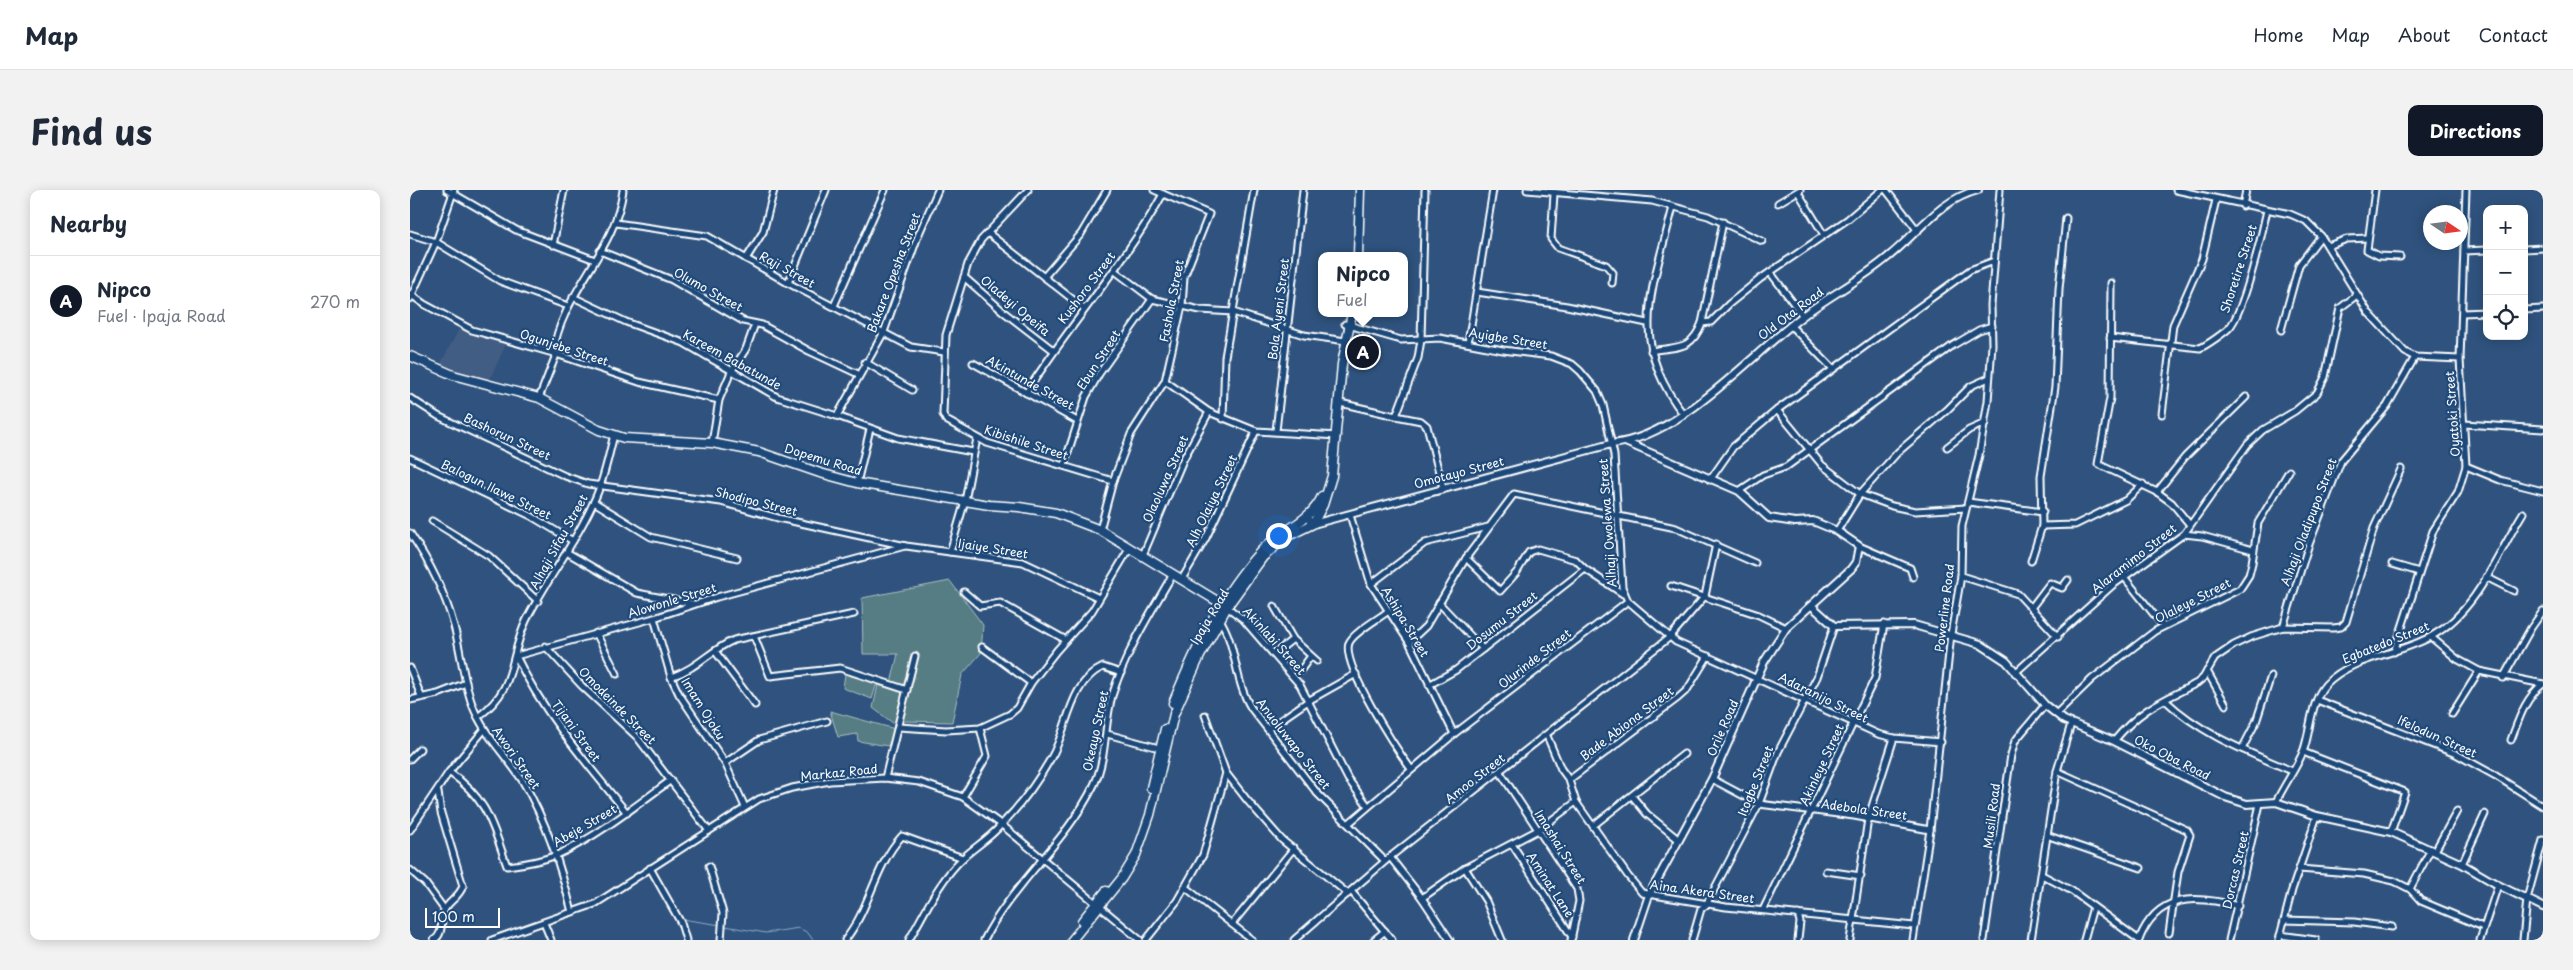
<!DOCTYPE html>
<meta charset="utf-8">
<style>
body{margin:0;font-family:"Playpen Sans",sans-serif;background:#f2f2f3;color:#1f2937}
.controls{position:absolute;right:15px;top:15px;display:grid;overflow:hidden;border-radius:10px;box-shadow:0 2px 12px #0003}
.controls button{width:45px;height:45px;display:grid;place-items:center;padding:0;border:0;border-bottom:1px solid #e0e1e3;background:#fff;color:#1f2937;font:25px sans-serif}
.compass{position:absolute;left:2013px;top:15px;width:45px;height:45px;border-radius:50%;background:#fff;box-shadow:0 2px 12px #0003;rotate:103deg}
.scale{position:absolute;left:15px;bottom:12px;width:75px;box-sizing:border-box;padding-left:5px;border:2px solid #fff;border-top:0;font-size:14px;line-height:18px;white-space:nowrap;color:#fff;-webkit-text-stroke:4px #1f4a7a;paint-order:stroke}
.you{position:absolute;left:868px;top:345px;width:18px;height:18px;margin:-12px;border:4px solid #fff;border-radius:50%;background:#1a73e8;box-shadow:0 0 0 8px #1a73e833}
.badge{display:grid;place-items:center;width:32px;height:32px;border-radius:50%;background:#111827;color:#fff;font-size:16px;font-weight:700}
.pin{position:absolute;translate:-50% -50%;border:2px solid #fff;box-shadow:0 1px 5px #0006}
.popup{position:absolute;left:908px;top:62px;width:90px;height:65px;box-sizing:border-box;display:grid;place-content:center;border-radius:10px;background:#fff;filter:drop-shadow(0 1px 4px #0005);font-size:16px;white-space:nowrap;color:#747a83}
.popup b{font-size:19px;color:#1f2937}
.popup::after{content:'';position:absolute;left:50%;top:100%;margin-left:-10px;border:10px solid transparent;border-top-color:#fff}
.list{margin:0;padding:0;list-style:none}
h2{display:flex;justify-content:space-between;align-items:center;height:65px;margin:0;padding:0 20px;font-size:21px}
h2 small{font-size:16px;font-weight:400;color:#747a83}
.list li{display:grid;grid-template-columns:32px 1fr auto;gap:15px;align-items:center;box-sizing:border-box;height:90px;padding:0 20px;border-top:1px solid #e0e1e3}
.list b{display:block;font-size:19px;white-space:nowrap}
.list p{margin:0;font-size:16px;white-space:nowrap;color:#747a83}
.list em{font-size:16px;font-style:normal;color:#747a83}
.icon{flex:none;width:28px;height:28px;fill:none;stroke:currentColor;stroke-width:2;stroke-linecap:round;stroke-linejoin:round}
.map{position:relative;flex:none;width:2133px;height:750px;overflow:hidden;border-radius:10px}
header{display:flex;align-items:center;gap:30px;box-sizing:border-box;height:70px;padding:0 25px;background:#fff;border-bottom:1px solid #e0e1e3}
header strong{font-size:24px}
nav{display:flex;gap:28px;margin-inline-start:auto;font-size:18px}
.intro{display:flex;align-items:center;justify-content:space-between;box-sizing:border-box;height:120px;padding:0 30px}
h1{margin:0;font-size:35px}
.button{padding:12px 22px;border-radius:10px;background:#111827;color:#fff;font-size:18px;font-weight:700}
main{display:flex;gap:30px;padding:0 30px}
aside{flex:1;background:#fff;border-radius:10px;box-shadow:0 2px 12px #0003}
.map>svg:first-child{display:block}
.built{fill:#425d83}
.green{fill:#577d83;stroke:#abbec1}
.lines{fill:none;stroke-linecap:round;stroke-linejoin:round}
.stream{stroke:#8eacc5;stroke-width:1}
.minor-casing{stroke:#fff;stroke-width:9}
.tertiary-casing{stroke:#fff;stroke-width:10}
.secondary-casing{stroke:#fff;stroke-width:11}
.minor{stroke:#1f4a7a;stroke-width:5}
.tertiary{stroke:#1f4a7a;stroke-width:6}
.secondary{stroke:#1f4a7a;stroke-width:8}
.labels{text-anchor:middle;stroke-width:4.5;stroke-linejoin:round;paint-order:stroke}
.street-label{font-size:12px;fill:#fff;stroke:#1f4a7a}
</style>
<header>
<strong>Map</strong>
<nav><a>Home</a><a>Map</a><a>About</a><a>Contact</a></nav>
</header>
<div class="intro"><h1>Find us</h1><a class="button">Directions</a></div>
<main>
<aside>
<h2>Nearby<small></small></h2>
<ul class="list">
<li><span class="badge">A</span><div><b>Nipco</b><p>Fuel · Ipaja Road</p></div><em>270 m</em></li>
</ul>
</aside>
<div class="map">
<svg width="2133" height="750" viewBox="0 0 2133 750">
<rect width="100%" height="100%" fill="#2f537e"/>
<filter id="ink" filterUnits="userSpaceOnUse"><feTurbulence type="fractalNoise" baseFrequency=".02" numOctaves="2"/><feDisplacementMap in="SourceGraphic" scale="10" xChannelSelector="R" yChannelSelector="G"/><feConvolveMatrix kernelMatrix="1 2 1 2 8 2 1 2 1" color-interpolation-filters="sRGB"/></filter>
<g filter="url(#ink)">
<path class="built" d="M49 139 96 154 79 191 29 177Z"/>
<g class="green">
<path d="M540 391 573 435 571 463 552 485 542 532 492 531 509 464 502 465 494 497 481 493 488 464H453L452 408Z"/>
<path d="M435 484 467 493 462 509 433 498Z"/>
<path d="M468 495 493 503 484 534 463 518Z"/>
<path d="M420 521 485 539 478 556 448 551 447 544 428 547Z"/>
</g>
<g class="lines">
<g class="stream">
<path d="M271 729 311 735"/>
<path d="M315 736 356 743 389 738 398 743 403 750"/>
</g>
<defs>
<g id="minor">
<path d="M37 0 106 40 185 70"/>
<path d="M618 0 571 50 558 74 536 145 533 224 536 230 577 253 703 291"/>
<path d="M1117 0 1242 11 1298 26 1352 51"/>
<path d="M1476 0 1508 41"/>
<path d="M1766 0 1880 24 1896 31 1911 46 1958 122 1995 162 2005 167 2050 169"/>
<path d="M1965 0 1957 60 1969 66 1990 67"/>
<path d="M1388 2 1414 45"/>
<path d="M1144 4 1141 49 1148 58 1196 75 1203 83 1202 93"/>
<path d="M1368 13 1390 0"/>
<path d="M1833 16 1836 0"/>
<path d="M1263 17C1243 99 1216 150 1274 225"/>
<path d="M206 33 297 46 378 93 501 157 534 162"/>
<path d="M578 43 675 119"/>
<path d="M0 44 26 52 90 91 158 116"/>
<path d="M143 55 154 0"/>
<path d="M1918 56 1937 49 1958 48"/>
<path d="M2114 59 2133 58"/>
<path d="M190 61 262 90 333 131 352 135 399 161 448 184"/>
<path d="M2054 61 2077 60"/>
<path d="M336 69 353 42 364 0"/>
<path d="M705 81 742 109 790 120 823 122 894 145 936 151"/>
<path d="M1360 82 1393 126"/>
<path d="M554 87 595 123 643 160"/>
<path d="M634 87 671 44 697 0"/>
<path d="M378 93 416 0"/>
<path d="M1701 93 1700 208 1688 274 1747 302 1762 313 1780 335"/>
<path d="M1067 102 1157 116 1237 133"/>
<path d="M0 104 14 114 62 140 143 163 229 192 309 210"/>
<path d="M163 107 216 132 274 153 367 207 427 226 488 248 563 262"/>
<path d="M0 109 26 52 44 0"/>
<path d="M424 116 475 0"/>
<path d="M2114 120 2133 119"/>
<path d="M2052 123 2077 122"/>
<path d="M1292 133 1301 132 1319 114 1350 89 1438 29 1472 0"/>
<path d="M935 134 991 150 1030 148 1093 160 1141 166 1162 174 1170 181 1187 201 1193 215 1204 265 1212 397 1218 411 1266 452 1468 544 1484 548 1531 552"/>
<path d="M1381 136 1423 179"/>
<path d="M1871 140 1889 75 1911 46"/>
<path d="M1700 148 1790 158C1797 155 1814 143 1819 138 1834 122 1852 44 1857 20"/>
<path d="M1058 153 1083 0"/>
<path d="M1241 161C1268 156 1281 161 1292 133L1313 32"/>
<path d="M143 163C152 102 206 61 213 0"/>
<path d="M455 172 502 200"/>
<path d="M563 173 667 231"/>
<path d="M755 191 799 222 846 241 927 246"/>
<path d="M616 203C659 135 714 75 753 4"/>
<path d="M0 208 28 226 155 286 178 294 311 312 368 328 496 356 613 372 689 408"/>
<path d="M129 208 146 165"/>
<path d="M930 213 986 226 1008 168 1011 150 1015 0"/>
<path d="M1367 220 1412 275 1450 304 1482 316 1505 321 1556 318"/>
<path d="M1752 224 1763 135 1792 69 1806 10"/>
<path d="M427 226 474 142 508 46 528 0"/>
<path d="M986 226 1011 231 1017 236 1033 298"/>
<path d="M813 229 815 167 844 0"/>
<path d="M2054 234 2133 239"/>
<path d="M866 241 893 0"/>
<path d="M302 253 309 210 321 182 336 159 345 134"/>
<path d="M1537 257 1559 240 1575 233"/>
<path d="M0 268 121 326 163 351"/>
<path d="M654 275 676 207 689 184 742 109"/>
<path d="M2056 276 2090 290 2133 301"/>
<path d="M1300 290 1323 257 1367 220 1560 80 1584 71"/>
<path d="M447 293 460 239"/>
<path d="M1329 301 1353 285 1376 277 1542 156 1569 140 1582 136"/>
<path d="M1747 302 1775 267 1836 207"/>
<path d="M184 312 241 347 327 368"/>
<path d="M1558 312 1633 322"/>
<path d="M940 325 961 394 999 452 1044 544"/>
<path d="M22 331 79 366 128 411"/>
<path d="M1632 336 1665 335 1716 310 1733 294"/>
<path d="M690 340 703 291 721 244 755 191 772 116 774 87 799 24 744 0"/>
<path d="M1427 341 1450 304 1488 262 1537 220 1561 196 1579 188"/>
<path d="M0 343C19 371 35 403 44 436 51 462 53 489 62 514 73 544 95 564 112 590 137 632 150 675 162 722"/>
<path d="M1774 344 1792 346 1843 360"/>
<path d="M1449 356 1500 378 1503 387"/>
<path d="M540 362 555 311 567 248"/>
<path d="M158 363 227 403 284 414"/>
<path d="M733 365 773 270 799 222"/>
<path d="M1056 368 1090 401 1107 382 1119 362 1128 359 1166 370 1175 379 1213 404"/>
<path d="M1621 371 1632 336 1631 286 1645 197 1649 99 1656 28"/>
<path d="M1982 374 2009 382"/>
<path d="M1551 386 1608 404 1648 447"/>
<path d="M2076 387 2104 401"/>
<path d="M1715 388 1753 436"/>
<path d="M772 389 796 348 846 241"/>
<path d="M961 394 1015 353 1078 337"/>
<path d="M1261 396 1349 425 1376 438"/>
<path d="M554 402 570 416 590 413 656 450"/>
<path d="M1029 413 1073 459"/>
<path d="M864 416 883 449 907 471"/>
<path d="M817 417 833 429 890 495 938 589 958 616"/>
<path d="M1621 418 1640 393 1652 398 1658 390"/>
<path d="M977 422C968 429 943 443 939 453 931 475 987 560 1001 579"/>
<path d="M244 428 261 487 269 504 315 573 335 617"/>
<path d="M809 428C827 455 824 490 841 518L907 603 975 671"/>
<path d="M1873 437 1898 357 1931 271 1977 216 2005 167"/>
<path d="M186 443 207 484"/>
<path d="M344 446 360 486 430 478 497 500"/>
<path d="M2021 447 2047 469 2069 481 2133 494"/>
<path d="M999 452 1016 436 1056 368 1104 304 1266 338 1345 373"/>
<path d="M135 456 172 496 227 547 299 641"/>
<path d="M572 457 621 493"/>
<path d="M305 461 345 515"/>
<path d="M1984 462 2023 341 2048 302 2056 276 2050 169 2056 0"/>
<path d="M864 464 883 449"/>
<path d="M106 466 244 428 307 407 495 356"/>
<path d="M106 466C133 523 177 574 217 623"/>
<path d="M0 478 11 506"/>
<path d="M890 481 901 466"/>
<path d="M1797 481 1816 515"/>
<path d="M1605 483 1703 395 1774 344 1837 255 1853 240 1885 221 1907 203 1915 187 1930 118 1947 105"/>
<path d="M261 487C288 478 300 460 324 450L444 424"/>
<path d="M2093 488 2121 438 2133 421"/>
<path d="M1019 495 1046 480 1175 379"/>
<path d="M0 510 28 504 56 493"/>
<path d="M1755 510C1792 545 1836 561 1882 581"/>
<path d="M1907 510 2046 564 2086 586 2133 616"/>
<path d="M1646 524 1682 489 1745 441 1830 399 1839 385 1842 373 1848 333 1879 281"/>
<path d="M2042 524 2069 481"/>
<path d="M795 525 816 583 837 610 872 650 938 704"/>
<path d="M68 527C108 497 98 470 116 431 136 390 166 353 184 311 194 291 198 267 204 245"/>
<path d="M488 537 536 540 570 538 600 524 607 518 621 493 647 460 682 421 719 359"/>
<path d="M859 538 898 511 946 484"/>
<path d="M697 544 749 558"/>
<path d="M1137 546 1151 579 1159 590 1166 612 1218 686 1232 703 1316 717 1504 736"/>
<path d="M2101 550C2109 529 2115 508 2133 494"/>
<path d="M1704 551C1730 519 1752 511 1787 493L1793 488 1805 468 1824 455 1841 447 1873 437 1923 438 1931 437 1936 432 1964 338 1991 279"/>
<path d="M1832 559 1846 532 1861 486"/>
<path d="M1893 562 1995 602 1981 642"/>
<path d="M0 569 10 559"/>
<path d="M315 573 349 550 417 531"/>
<path d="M1647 581 1777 640 1780 645 1768 682 1759 743"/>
<path d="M39 582C78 609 82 634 97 676 114 674 131 671 147 665 185 648 227 615 261 590"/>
<path d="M1090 582 1167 699 1169 711 1161 750"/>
<path d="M475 588 505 466"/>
<path d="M1302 589 1349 614 1444 626 1520 640"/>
<path d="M1159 590 1268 508 1277 500 1298 466"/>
<path d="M1222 606 1237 624 1269 650"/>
<path d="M553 607 577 566 570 538"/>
<path d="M1866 612C1874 595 1886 579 1893 562 1901 541 1900 512 1916 494 1943 466 1989 465 2022 446 2067 421 2087 365 2113 323"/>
<path d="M938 634 1044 544 1218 411"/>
<path d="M1184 635 1274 564"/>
<path d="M0 640 39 582 74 540"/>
<path d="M1639 646 1731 678"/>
<path d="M1102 654 1162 747"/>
<path d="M2025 661 2047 621"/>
<path d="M980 667 1012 708 1040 750"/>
<path d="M2052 674 2075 624"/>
<path d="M299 676 313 723 311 750"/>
<path d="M240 678 271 733 276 750"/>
<path d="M1055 678 1076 711 1092 750"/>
<path d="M1889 679 1954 684 1984 691 2000 699 2011 711 2073 737"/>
<path d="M0 680 15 693 34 719"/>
<path d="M1416 681 1451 686"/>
<path d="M1632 685 1662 701 1729 750"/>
<path d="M775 697 842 750"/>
<path d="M2000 699 2021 659"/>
<path d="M941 701 982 750"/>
<path d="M1012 708 1055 678 1128 640 1166 612"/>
<path d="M1353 720 1465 488 1474 434"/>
<path d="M1874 730 1944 732 1982 737"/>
<path d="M134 733 141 750"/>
<path d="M822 734 884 658"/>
<path d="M1870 745 1906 750"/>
<path d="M24 750C34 744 30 731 34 721 38 711 49 708 53 696L31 623 28 602"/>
<path d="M82 750 185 714 349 609 382 598 420 591 475 588 509 592 553 607 592 635 730 750"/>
<path d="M435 750C460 719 464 677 492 646L553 668"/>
<path d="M499 750C515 722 530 689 554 667 566 656 580 648 591 635 610 616 628 591 641 568 658 540 659 492 693 477L711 483"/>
<path d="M574 750C602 694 656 653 684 595 697 568 694 535 702 506 715 463 741 422 763 384"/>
<path d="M736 750 767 711 793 665 816 583"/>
<path d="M884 750 980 667 1260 447 1295 406 1306 354"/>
<path d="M964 750 975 741"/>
<path d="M1282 750 1291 719 1296 715 1349 614 1368 562 1407 487 1424 436"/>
<path d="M1388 750 1390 732 1388 724"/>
<path d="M1440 750 1458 629 1484 548"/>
<path d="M1503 750 1520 640 1541 444 1551 386 1552 336 1569 265 1578 211 1582 155 1581 115 1590 0"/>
<path d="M1574 750 1601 565 1605 551 1635 515"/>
<path d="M1621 750 1647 581 1661 534"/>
<path d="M1674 750 1683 717"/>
<path d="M1729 750C1747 703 1785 705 1828 716"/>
<path d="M1819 750 1850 614"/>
<path d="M1869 750 1882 700 1907 626"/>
<path d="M2070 750 2088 695"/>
<path d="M2113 750 2117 709 2133 650"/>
</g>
<g id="tertiary">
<path d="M1215 252 1329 301 1359 328 1385 332 1403 331 1427 341 1449 356 1446 372 1441 379 1376 438 1354 472 1302 589 1239 705 1224 750"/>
<path d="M897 328 903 334 1201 254C1270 248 1339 166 1394 125 1421 105 1452 89 1478 67 1508 43 1529 10 1568 0"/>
<path d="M1402 416 1424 436 1504 435 1570 454 1596 471 1635 515 1654 530 1704 551 1815 607 1837 614 1866 612 1907 626 1981 642 2052 674 2088 695 2133 717"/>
</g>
<g id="secondary">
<path d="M948 66 950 0"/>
<path d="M0 166 43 185 129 208 189 240 214 248 302 253 349 262 410 283 447 293 579 315 609 317 646 323 690 340 817 417"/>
<path d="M763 513C785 460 811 404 851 361 870 340 900 333 912 306"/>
<path d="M741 598 755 539"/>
<path d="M672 731 696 701"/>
<path d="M662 750 712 688 726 665 740 625 764 524 790 466 817 417 853 367 876 347 903 334 913 315 922 286 932 174 942 123"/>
</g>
</defs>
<use href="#minor" class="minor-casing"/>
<use href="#tertiary" class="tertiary-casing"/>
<use href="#secondary" class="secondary-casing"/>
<use href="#minor" class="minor"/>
<use href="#tertiary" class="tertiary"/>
<use href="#secondary" class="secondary"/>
</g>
</g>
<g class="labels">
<g class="street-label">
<text transform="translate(1829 79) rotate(-72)" y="4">Shoretire Street</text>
<text transform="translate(377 80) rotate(29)" y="4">Raji Street</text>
<text transform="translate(484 83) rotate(-69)" y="4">Bakare Opesha Street</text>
<text transform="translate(677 98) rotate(-53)" y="4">Kushoro Street</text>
<text transform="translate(298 100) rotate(29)" y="4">Olumo Street</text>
<text transform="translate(762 111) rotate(-79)" y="4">Fashola Street</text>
<text transform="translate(605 116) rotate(40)" y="4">Oladeyi Opeifa</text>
<text transform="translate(869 119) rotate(-83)" y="4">Bola Ayeni Street</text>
<text transform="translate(1381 124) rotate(-37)" y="4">Old Ota Road</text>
<text transform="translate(1098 149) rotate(9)" y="4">Ayigbe Street</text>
<text transform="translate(154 158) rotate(18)" y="4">Ogunjebe Street</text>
<text transform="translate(322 170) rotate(29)" y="4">Kareem Babatunde</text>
<text transform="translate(689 170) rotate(-57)" y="4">Ebun Street</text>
<text transform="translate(620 193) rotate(29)" y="4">Akintunde Street</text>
<text transform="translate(2043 224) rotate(-94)" y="4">Oyatoki Street</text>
<text transform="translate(97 247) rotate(25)" y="4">Bashorun Street</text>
<text transform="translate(616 253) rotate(18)" y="4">Kibishile Street</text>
<text transform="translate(413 270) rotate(17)" y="4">Dopemu Road</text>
<text transform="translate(1049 283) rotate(-15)" y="4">Omotayo Street</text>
<text transform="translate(756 289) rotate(-66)" y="4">Olaoluwa Street</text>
<text transform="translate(86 300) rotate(26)" y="4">Balogun Ilawe Street</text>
<text transform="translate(802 311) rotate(-64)" y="4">Alh Olaiya Street</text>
<text transform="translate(346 312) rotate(14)" y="4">Shodipo Street</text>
<text transform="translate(1899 332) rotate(-69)" y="4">Alhaji Oladipupo Street</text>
<text transform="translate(1198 333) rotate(-94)" y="4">Alhaji Owolewa Street</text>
<text transform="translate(149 352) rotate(-61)" y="4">Alhaji Sifau Street</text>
<text transform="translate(583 359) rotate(9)" y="4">Ijaiye Street</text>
<text transform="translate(1724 369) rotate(-38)" y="4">Alaramimo Street</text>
<text transform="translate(262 411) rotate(-17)" y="4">Alowonle Street</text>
<text transform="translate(1783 411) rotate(-27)" y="4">Olaleye Street</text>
<text transform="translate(1535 418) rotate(-83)" y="4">Powerline Road</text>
<text transform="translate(800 427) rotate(-59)" y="4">Ipaja Road</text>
<text transform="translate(1092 431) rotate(-38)" y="4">Dosumu Street</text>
<text transform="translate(995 432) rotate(59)" y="4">Ashipa Street</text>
<text transform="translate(864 451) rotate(48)" y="4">Akinlabi Street</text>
<text transform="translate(1976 453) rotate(-22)" y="4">Egbatedo Street</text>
<text transform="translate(1125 469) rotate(-38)" y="4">Olurinde Street</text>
<text transform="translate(1413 508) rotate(26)" y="4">Adaranijo Street</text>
<text transform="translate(207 516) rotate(45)" y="4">Omodeinde Street</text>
<text transform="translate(293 519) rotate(58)" y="4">Imam Ojoku</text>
<text transform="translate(1217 534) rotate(-37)" y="4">Bade Abiona Street</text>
<text transform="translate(1313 538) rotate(-66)" y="4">Orile Road</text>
<text transform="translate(166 541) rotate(54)" y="4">Tijani Street</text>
<text transform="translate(686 541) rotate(-78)" y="4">Okeayo Street</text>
<text transform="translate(2027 547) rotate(24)" y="4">Ifelodun Street</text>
<text transform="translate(883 554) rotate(52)" y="4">Anuoluwapo Street</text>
<text transform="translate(106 568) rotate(55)" y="4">Awori Street</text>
<text transform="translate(1762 568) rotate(27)" y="4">Oko Oba Road</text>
<text transform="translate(1412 575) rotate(-65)" y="4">Akinleye Street</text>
<text transform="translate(429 583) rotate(-6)" y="4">Markaz Road</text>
<text transform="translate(1065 589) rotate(-38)" y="4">Amoo Street</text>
<text transform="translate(1346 591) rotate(-68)" y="4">Itogbe Street</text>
<text transform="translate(1454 620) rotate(8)" y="4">Adebola Street</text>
<text transform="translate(1582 626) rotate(-83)" y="4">Musili Road</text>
<text transform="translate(175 636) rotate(-30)" y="4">Abeje Street</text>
<text transform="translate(1150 657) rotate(58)" y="4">Imashai Street</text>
<text transform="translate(1826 680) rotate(-77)" y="4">Dorcas Street</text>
<text transform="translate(1140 695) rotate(57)" y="4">Aminat Lane</text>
<text transform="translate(1292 702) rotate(8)" y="4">Aina Akera Street</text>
</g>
</g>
</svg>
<div class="controls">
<button>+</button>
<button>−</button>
<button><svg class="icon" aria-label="locate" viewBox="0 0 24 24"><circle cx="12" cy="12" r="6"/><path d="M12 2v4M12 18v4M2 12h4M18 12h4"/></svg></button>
</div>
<svg class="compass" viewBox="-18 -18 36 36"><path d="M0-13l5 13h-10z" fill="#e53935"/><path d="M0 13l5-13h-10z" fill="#747a83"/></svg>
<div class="scale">100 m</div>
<div class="you"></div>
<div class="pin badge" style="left:953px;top:162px">A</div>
<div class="popup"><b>Nipco</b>Fuel</div>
</div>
</main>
